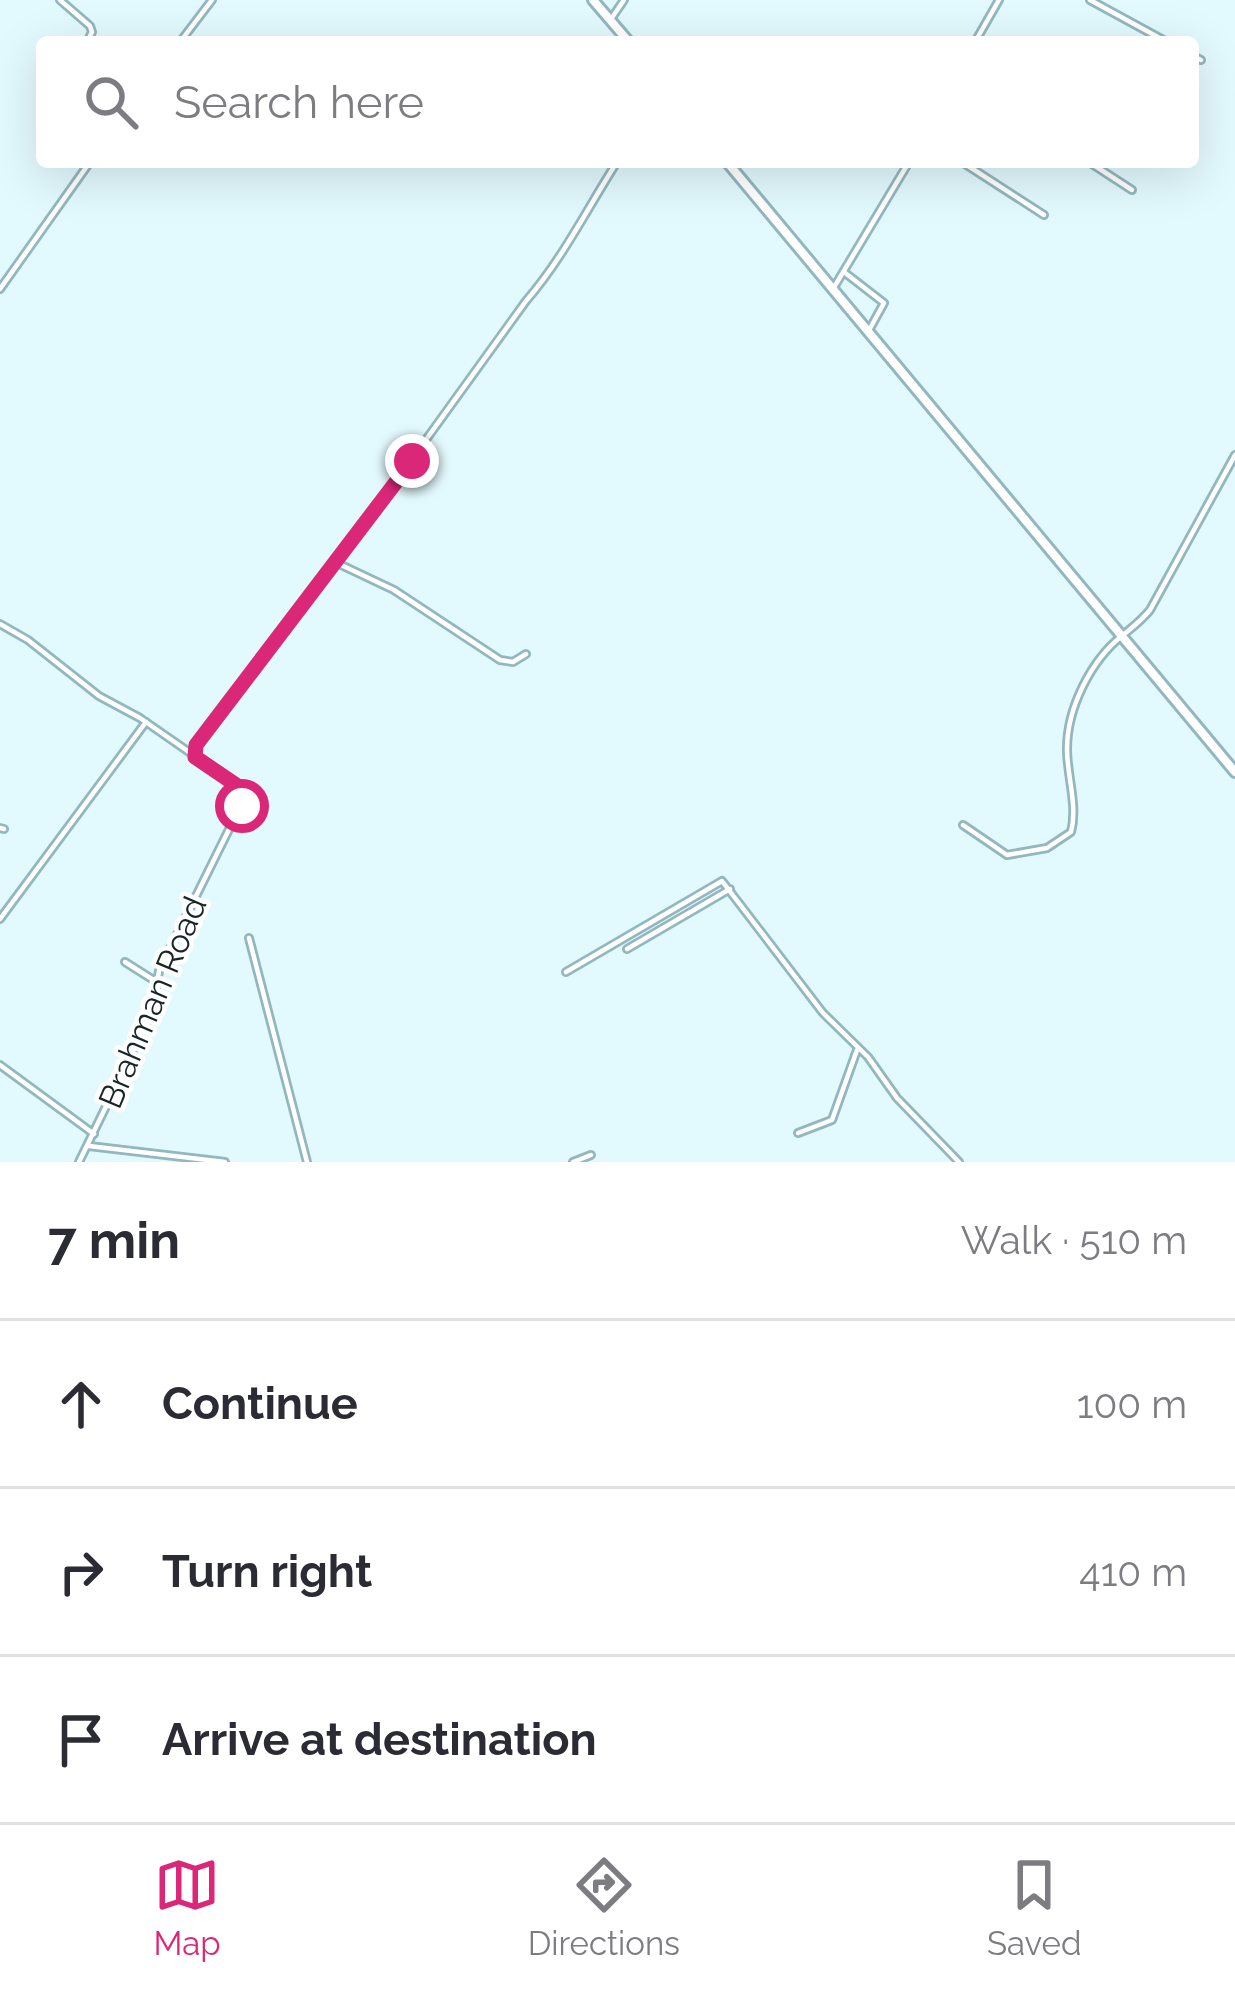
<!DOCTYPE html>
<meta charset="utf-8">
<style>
body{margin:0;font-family:Raleway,sans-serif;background:#f2f2f3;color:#2b2b33}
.stop{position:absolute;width:36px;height:36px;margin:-27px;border:9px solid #db2777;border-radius:50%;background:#fff}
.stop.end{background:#db2777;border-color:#fff;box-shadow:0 3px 12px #0008}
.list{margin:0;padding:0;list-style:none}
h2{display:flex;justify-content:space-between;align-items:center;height:156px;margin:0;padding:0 48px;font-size:51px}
h2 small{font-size:39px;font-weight:400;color:#7c7c81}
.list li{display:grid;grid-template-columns:78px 1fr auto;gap:36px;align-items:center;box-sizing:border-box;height:168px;padding:0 48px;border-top:3px solid #e1e1e2}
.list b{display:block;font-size:45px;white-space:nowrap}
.list em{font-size:39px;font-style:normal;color:#7c7c81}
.icon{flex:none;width:66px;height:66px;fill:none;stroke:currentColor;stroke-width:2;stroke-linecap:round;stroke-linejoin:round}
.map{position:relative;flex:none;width:1235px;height:1162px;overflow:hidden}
.search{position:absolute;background:#fff;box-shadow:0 12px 48px #0002;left:36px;right:36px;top:36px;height:132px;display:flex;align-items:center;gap:30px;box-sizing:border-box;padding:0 42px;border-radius:12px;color:#7c7c81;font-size:45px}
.sheet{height:660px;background:#fff}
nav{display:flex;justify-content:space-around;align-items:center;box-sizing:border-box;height:168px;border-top:3px solid #e1e1e2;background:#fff;font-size:33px;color:#7c7c81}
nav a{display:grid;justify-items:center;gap:6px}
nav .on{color:#db2777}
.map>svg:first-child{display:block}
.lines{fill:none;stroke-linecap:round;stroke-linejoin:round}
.street-casing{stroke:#93b7be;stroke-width:10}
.secondary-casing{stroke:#93b7be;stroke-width:14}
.street{stroke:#fff;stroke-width:4.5}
.secondary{stroke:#fff;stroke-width:8}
.route{stroke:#db2777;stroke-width:15}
.labels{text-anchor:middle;stroke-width:9;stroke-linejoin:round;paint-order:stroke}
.street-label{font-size:33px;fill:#172528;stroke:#fff}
</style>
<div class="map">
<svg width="1235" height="1162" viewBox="0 0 1235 1162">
<rect width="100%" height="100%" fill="#e2f9fd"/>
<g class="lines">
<defs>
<g id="street">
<path d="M60 0 90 26 92 32 87 42"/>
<path d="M1090 0 1167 42"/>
<path d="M611 19 624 0"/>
<path d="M180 42 212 0"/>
<path d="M975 42 999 0"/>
<path d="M1193 56 1201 60"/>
<path d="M962 162 1044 215"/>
<path d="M1089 162 1132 190"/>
<path d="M844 272 884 303 868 332"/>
<path d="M0 289 90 162"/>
<path d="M833 289 909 162"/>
<path d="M337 563 394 590 500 660 513 662 526 654"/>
<path d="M0 624 28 640 99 696 140 718 241 788 246 795 159 971 152 1012 79 1162"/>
<path d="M195 757 196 745 337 563 526 301C563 258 587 209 617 162"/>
<path d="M963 825 1007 855 1047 848 1071 832C1078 806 1067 776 1067 749 1067 708 1091 660 1123 635 1134 626 1141 621 1150 610L1235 455"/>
<path d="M0 828 4 829"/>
<path d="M0 919 146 722"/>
<path d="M249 938 307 1162"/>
<path d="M627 949 730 889"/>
<path d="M125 962 155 981"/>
<path d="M566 972 722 881 823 1013 868 1057 897 1098 959 1162"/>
<path d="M0 1065 94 1134"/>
<path d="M798 1133 832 1120 857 1050"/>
<path d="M89 1146 225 1162"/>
<path d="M573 1162 591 1155"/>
</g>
<g id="secondary">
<path d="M593 0 629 42"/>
<path d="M727 162 1235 772"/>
</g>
</defs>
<use href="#street" class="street-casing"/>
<use href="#secondary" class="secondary-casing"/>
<use href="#street" class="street"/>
<use href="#secondary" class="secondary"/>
</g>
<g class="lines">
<path class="route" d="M242 806 245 791 195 757 196 745 412 461"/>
</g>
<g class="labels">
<g class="street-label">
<text transform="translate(152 1002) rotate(-67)" y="12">Brahman Road</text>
</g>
</g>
</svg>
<div class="stop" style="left:242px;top:806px"></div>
<div class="stop end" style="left:412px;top:461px"></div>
<div class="search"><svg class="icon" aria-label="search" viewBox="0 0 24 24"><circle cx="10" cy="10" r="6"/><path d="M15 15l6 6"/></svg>Search here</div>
</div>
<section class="sheet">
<h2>7 min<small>Walk · 510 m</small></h2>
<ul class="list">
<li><svg class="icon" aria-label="ahead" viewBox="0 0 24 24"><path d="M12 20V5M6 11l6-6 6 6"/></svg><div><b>Continue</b></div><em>100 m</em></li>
<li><svg class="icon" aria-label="right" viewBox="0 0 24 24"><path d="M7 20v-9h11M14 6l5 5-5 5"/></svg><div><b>Turn right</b></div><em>410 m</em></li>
<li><svg class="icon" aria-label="arrive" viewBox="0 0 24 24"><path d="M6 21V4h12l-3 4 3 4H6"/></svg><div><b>Arrive at destination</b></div></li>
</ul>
</section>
<nav>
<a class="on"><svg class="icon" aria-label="map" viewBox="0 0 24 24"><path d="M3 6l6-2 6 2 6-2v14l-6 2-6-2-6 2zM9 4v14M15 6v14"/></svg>Map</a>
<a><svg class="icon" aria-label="directions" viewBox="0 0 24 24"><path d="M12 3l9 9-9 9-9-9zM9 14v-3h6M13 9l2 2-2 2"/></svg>Directions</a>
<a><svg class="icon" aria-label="saved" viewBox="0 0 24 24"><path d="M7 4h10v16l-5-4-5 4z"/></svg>Saved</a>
</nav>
